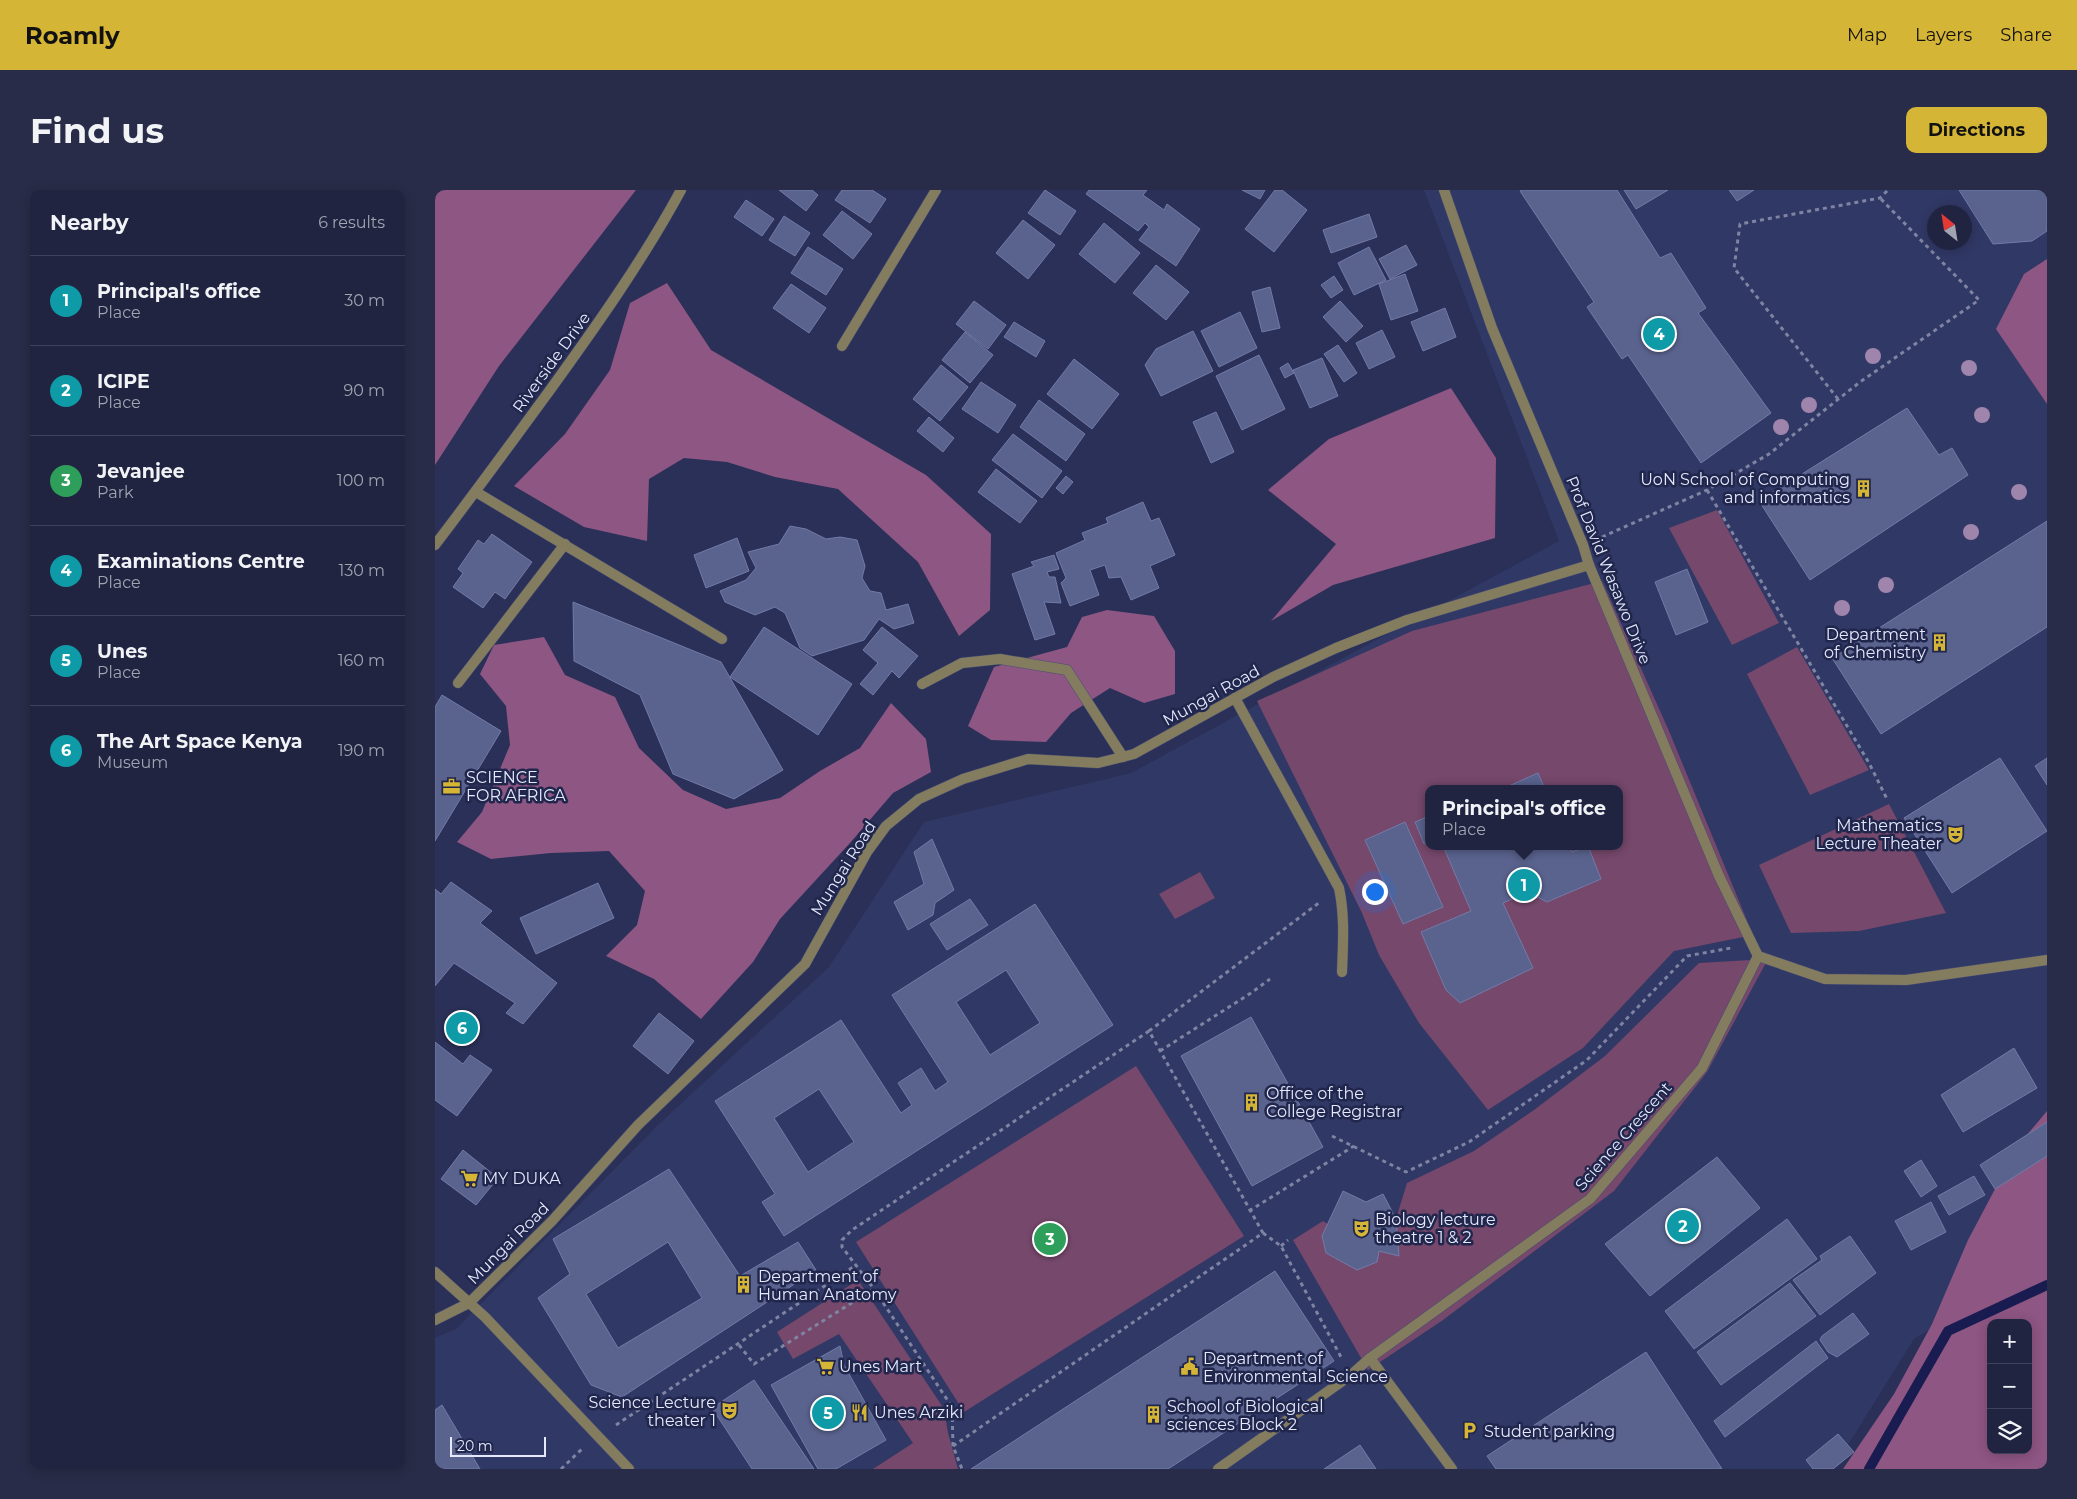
<!DOCTYPE html>
<meta charset="utf-8">
<style>
body{margin:0;font-family:Montserrat,sans-serif;background:#282c48;color:#f1f3f6}
.controls{position:absolute;right:15px;bottom:15px;display:grid;overflow:hidden;border-radius:10px;box-shadow:0 2px 12px #0003}
.controls button{width:45px;height:45px;display:grid;place-items:center;padding:0;border:0;border-bottom:1px solid #3d415a;background:#202441;color:#f1f3f6;font:25px sans-serif}
.compass{position:absolute;left:1492px;top:15px;width:45px;height:45px;border-radius:50%;background:#202441;box-shadow:0 2px 12px #0003;rotate:330deg}
.scale{position:absolute;left:15px;bottom:12px;width:96px;box-sizing:border-box;padding-left:5px;border:2px solid #e4e9fd;border-top:0;font-size:14px;line-height:18px;white-space:nowrap;color:#e4e9fd;-webkit-text-stroke:4px #20264c;paint-order:stroke}
.you{position:absolute;left:939px;top:701px;width:18px;height:18px;margin:-12px;border:4px solid #fff;border-radius:50%;background:#1a73e8;box-shadow:0 0 0 8px #1a73e833}
.badge{display:grid;place-items:center;width:32px;height:32px;border-radius:50%;background:#d5b535;color:#fff;font-size:16px;font-weight:700}
.pin{position:absolute;translate:-50% -50%;border:2px solid #fff;box-shadow:0 1px 5px #0006}
.popup{position:absolute;left:990px;top:595px;width:198px;height:65px;box-sizing:border-box;display:grid;place-content:center;border-radius:10px;background:#202441;filter:drop-shadow(0 1px 4px #0005);font-size:16px;white-space:nowrap;color:#a2a4b1}
.popup b{font-size:19px;color:#f1f3f6}
.popup::after{content:'';position:absolute;left:50%;top:100%;margin-left:-10px;border:10px solid transparent;border-top-color:#202441}
.list{margin:0;padding:0;list-style:none}
h2{display:flex;justify-content:space-between;align-items:center;height:65px;margin:0;padding:0 20px;font-size:21px}
h2 small{font-size:16px;font-weight:400;color:#a2a4b1}
.list li{display:grid;grid-template-columns:32px 1fr auto;gap:15px;align-items:center;box-sizing:border-box;height:90px;padding:0 20px;border-top:1px solid #3d415a}
.list b{display:block;font-size:19px;white-space:nowrap}
.list p{margin:0;font-size:16px;white-space:nowrap;color:#a2a4b1}
.list em{font-size:16px;font-style:normal;color:#a2a4b1}
.icon{flex:none;width:28px;height:28px;fill:none;stroke:currentColor;stroke-width:2;stroke-linecap:round;stroke-linejoin:round}
.map{position:relative;flex:none;width:1612px;height:1279px;overflow:hidden;border-radius:10px}
header{display:flex;align-items:center;gap:30px;box-sizing:border-box;height:70px;padding:0 25px;background:#d5b535;color:#111}
header strong{font-size:24px}
nav{display:flex;gap:28px;margin-inline-start:auto;font-size:18px}
.intro{display:flex;align-items:center;justify-content:space-between;box-sizing:border-box;height:120px;padding:0 30px}
h1{margin:0;font-size:35px}
.button{padding:12px 22px;border-radius:10px;background:#d5b535;color:#111;font-size:18px;font-weight:700}
main{display:flex;gap:30px;padding:0 30px}
aside{flex:1;background:#202441;border-radius:10px;box-shadow:0 2px 12px #0003}
.map>svg:first-child{display:block}
.built{fill:#303865;fill-rule:evenodd}
.green{fill:#76486c;fill-rule:evenodd}
.forest{fill:#8e5683;fill-rule:evenodd}
.lines{fill:none;stroke-linecap:round;stroke-linejoin:round}
.stream{stroke:#181c51;stroke-width:10}
.building{fill:#5a638e;stroke:#727ba8;fill-rule:evenodd}
.service-casing{stroke:#484e72;stroke-width:11}
.minor-casing{stroke:#484e72;stroke-width:11}
.tertiary-casing{stroke:#484e72;stroke-width:11}
.path{stroke:#7f84a3;stroke-width:3;stroke-dasharray:4 4;stroke-linecap:butt}
.service{stroke:#847c5f;stroke-width:10}
.minor{stroke:#847c5f;stroke-width:10}
.tertiary{stroke:#847c5f;stroke-width:10}
.tree{fill:#9f85ac}
.labels{text-anchor:middle;stroke-width:5;stroke-linejoin:round;paint-order:stroke}
.street-label{font-size:16px;fill:#e4e9fd;stroke:#20264c}
.poi-label{font-size:16px;fill:#e4e9fd;stroke:#20264c;text-anchor:start}
</style>
<header>
<strong>Roamly</strong>
<nav><a>Map</a><a>Layers</a><a>Share</a></nav>
</header>
<div class="intro"><h1>Find us</h1><a class="button">Directions</a></div>
<main>
<aside>
<h2>Nearby<small>6 results</small></h2>
<ul class="list">
<li><span class="badge" style="background:#0f9aa8">1</span><div><b>Principal's office</b><p>Place</p></div><em>30 m</em></li>
<li><span class="badge" style="background:#0f9aa8">2</span><div><b>ICIPE</b><p>Place</p></div><em>90 m</em></li>
<li><span class="badge" style="background:#2e9e5b">3</span><div><b>Jevanjee</b><p>Park</p></div><em>100 m</em></li>
<li><span class="badge" style="background:#0f9aa8">4</span><div><b>Examinations Centre</b><p>Place</p></div><em>130 m</em></li>
<li><span class="badge" style="background:#0f9aa8">5</span><div><b>Unes</b><p>Place</p></div><em>160 m</em></li>
<li><span class="badge" style="background:#0f9aa8">6</span><div><b>The Art Space Kenya</b><p>Museum</p></div><em>190 m</em></li>
</ul>
</aside>
<div class="map">
<svg width="1612" height="1279" viewBox="0 0 1612 1279">
<rect width="100%" height="100%" fill="#2a3057"/>
<path class="built" d="M989 0H1612V1070L1479 1149 1398 1279H0V1148L21 1139 226 932 394 777 489 632 696 583 1124 351ZM1500 22H1530V52H1500ZM994 599H1184V656H994Z"/>
<g class="green">
<path d="M1282 320 1344 433 1297 455 1234 338Z"/>
<path d="M1167 391 1234 541 1318 745 1239 761 1148 858 1053 920 984 833 944 765 927 723 822 511 977 441ZM994 599H1184V656H994Z"/>
<path d="M1362 457 1434 580 1375 605 1312 484Z"/>
<path d="M1454 614 1511 723 1424 741 1356 743 1324 675Z"/>
<path d="M765 682 780 708 740 729 724 704Z"/>
<path d="M1333 769 1272 882 1179 1001 1008 1130 933 1180 858 1050 888 1031 919 1053 961 1029 972 993 1039 961 1099 920 1170 866 1264 773Z"/>
<path d="M701 876 809 1046 529 1222 421 1052Z"/>
<path d="M423 1090 509 1219 513 1243 523 1279H438L478 1253 404 1144 358 1169 342 1142Z"/>
</g>
<g class="forest">
<path d="M0 0H201L64 176 0 275Z"/>
<path d="M1612 69V214L1561 139 1589 84Z"/>
<path d="M232 93 276 160 491 285 556 344 555 420 524 446 483 372 403 299 340 287 292 272 249 268 214 289 212 351 149 337 79 296 130 244 175 180 195 113Z"/>
<path d="M1016 198 1061 268 1060 348 898 395 836 431 901 354 833 300 894 249Z"/>
<path d="M672 420 719 426 740 461V504L709 513 675 498 636 523 611 552 556 550 533 536 559 477 632 457 647 427Z"/>
<path d="M109 447 130 485 180 507 204 558 248 600 291 619 345 608 385 581 425 558 456 513 491 549 496 582 458 603 415 653 345 729 318 772 266 829 219 789 171 766 202 735 210 701 174 661 116 663 56 669 22 652 47 622 75 555 71 516 45 484 59 455Z"/>
<path d="M1612 921V1279H1408L1459 1204 1497 1134 1533 1050 1560 999 1586 952ZM1556 1133H1593V1260H1556Z"/>
</g>
<g class="lines">
<path class="stream" d="M1434 1279 1513 1141 1612 1095"/>
</g>
<g class="building">
<path d="M344 0H377L383 5 371 21Z"/>
<path d="M407 0H437L451 9 435 33 400 10Z"/>
<path d="M610 0 641 21 625 45 593 23Z"/>
<path d="M654 0H712L708 5 729 20 732 14 765 39 741 76 704 50 714 37 710 33 703 41 651 4Z"/>
<path d="M807 0H830L825 9Z"/>
<path d="M840 0H847L872 20 839 62 810 39Z"/>
<path d="M1087 0H1182L1225 68 1236 63 1271 118 1263 123 1336 223 1266 273 1193 165 1187 169 1152 117 1159 112 1085 1Z"/>
<path d="M1189 0H1233L1201 19Z"/>
<path d="M1294 0H1319L1302 11Z"/>
<path d="M1524 0H1612V41L1597 51 1558 54Z"/>
<path d="M311 10 339 29 327 46 299 27Z"/>
<path d="M407 21 437 44 418 69 388 45Z"/>
<path d="M934 24 942 47 896 63 888 40Z"/>
<path d="M349 26 375 43 360 66 334 50Z"/>
<path d="M588 30 620 55 593 89 561 63Z"/>
<path d="M669 33 705 63 680 93 644 64Z"/>
<path d="M971 55 982 75 955 89 944 69Z"/>
<path d="M373 57 408 79 391 105 356 83Z"/>
<path d="M934 57 951 90 919 105 903 73Z"/>
<path d="M721 75 754 102 731 130 698 103Z"/>
<path d="M970 84 983 121 956 130 944 94Z"/>
<path d="M899 86 908 100 896 108 886 95Z"/>
<path d="M356 94 391 118 374 143 338 118Z"/>
<path d="M835 97 845 138 827 142 817 102Z"/>
<path d="M539 111 571 135 553 159 521 134Z"/>
<path d="M905 111 928 136 911 152 888 127Z"/>
<path d="M1010 118 1021 147 988 161 976 132Z"/>
<path d="M805 122 822 158 784 177 766 141Z"/>
<path d="M579 132 610 151 601 167 569 147Z"/>
<path d="M947 140 960 167 934 179 921 153Z"/>
<path d="M758 141 778 181 726 206 710 175 721 159Z"/>
<path d="M530 142 558 165 535 193 507 170Z"/>
<path d="M903 155 922 183 909 192 889 164Z"/>
<path d="M824 165 850 219 807 240 781 186Z"/>
<path d="M887 168 903 206 875 218 858 180Z"/>
<path d="M639 169 684 204 657 239 612 204Z"/>
<path d="M853 173 859 183 850 188 845 178Z"/>
<path d="M506 175 533 197 505 231 478 209Z"/>
<path d="M546 192 581 215 563 243 527 219Z"/>
<path d="M604 210 650 244 631 271 585 237Z"/>
<path d="M1472 218 1504 265 1517 258 1533 285 1375 390 1324 311Z"/>
<path d="M781 222 799 262 776 273 758 232Z"/>
<path d="M494 227 519 248 508 262 482 241Z"/>
<path d="M578 244 627 281 607 308 557 270Z"/>
<path d="M561 279 602 311 585 333 543 302Z"/>
<path d="M631 286 638 292 628 304 621 298Z"/>
<path d="M708 312 716 331 724 328 740 365 715 376 724 398 696 410 686 387 674 388 670 375 655 380 664 405 635 416 626 393 631 388 621 363 650 350 647 343 673 333 671 328Z"/>
<path d="M1612 331V437L1446 544 1397 468Z"/>
<path d="M355 336 371 339 391 349 405 347 422 350 430 376 427 388 435 401 446 403 451 420 473 414 479 433 459 439 444 429 429 450 377 466 365 458 350 423 340 417 320 425 290 412 285 401 311 390 321 378 313 362 344 354Z"/>
<path d="M57 344 97 372 70 409 60 402 48 418 18 397 28 383 23 379 43 350 49 354Z"/>
<path d="M302 348 314 381 271 398 259 365Z"/>
<path d="M619 365 624 379 612 382 614 387H620L626 413 609 412 620 444 600 450 577 384 599 376 596 372Z"/>
<path d="M1252 379 1273 432 1241 445 1220 392Z"/>
<path d="M138 412 286 472 348 580 299 609 238 584 205 505 139 471Z"/>
<path d="M329 437 417 494 383 545 295 487Z"/>
<path d="M447 437 483 466 464 488 457 481 438 505 425 494 443 473 428 460Z"/>
<path d="M7 505 66 541 0 651V517Z"/>
<path d="M1565 568 1612 641 1517 703 1469 628Z"/>
<path d="M1612 568V595L1600 576Z"/>
<path d="M1103 583 1110 599H1067Z"/>
<path d="M994 626V652L989 654 980 632Z"/>
<path d="M970 632 1008 717 968 734 930 650Z"/>
<path d="M497 649 519 700 500 713 498 725 473 740 459 712 489 694 479 662Z"/>
<path d="M1008 656H1134L1137 662 1153 656 1166 689 1112 712 1093 702 1068 713 1098 778 1025 813 1011 800 986 742 1036 721Z"/>
<path d="M16 692 57 721 45 733 122 793 88 834 71 823 80 813 19 773 0 796V699L6 704Z"/>
<path d="M163 693 179 728 101 764 85 728Z"/>
<path d="M535 709 553 735 512 760 495 734Z"/>
<path d="M600 714 678 835 349 1046 327 1012 340 1004 280 911 406 830 466 923 477 915 463 893 486 878 500 901 513 892 457 805ZM571 780 605 833 555 865 521 812ZM384 899 419 952 373 982 339 928Z"/>
<path d="M224 823 259 851 233 884 198 856Z"/>
<path d="M816 827 888 957 817 996 746 866Z"/>
<path d="M0 852 28 874 35 865 57 880 22 926 0 910Z"/>
<path d="M1579 858 1602 898 1528 942 1506 905Z"/>
<path d="M1612 932V966L1560 999 1545 975Z"/>
<path d="M28 960 63 988 41 1015 6 989Z"/>
<path d="M1282 967 1325 1018 1215 1106 1170 1054Z"/>
<path d="M1486 970 1502 996 1486 1007 1469 981Z"/>
<path d="M234 979 305 1086 363 1052 381 1080 187 1207 156 1195 103 1108 135 1084 118 1049ZM233 1052 267 1108 183 1158 151 1104Z"/>
<path d="M1539 986 1550 1005 1514 1025 1503 1006Z"/>
<path d="M908 1001 931 1012 948 1004 961 1029 964 1066 944 1061 942 1072 922 1080 891 1063 887 1046Z"/>
<path d="M1496 1012 1511 1042 1476 1060 1460 1031Z"/>
<path d="M1352 1029 1382 1069 1259 1159 1230 1121Z"/>
<path d="M1415 1046 1441 1083 1385 1125 1358 1090 1387 1070 1385 1066Z"/>
<path d="M840 1081 899 1171 733 1279H536Z"/>
<path d="M1355 1093 1381 1126 1286 1195 1262 1162Z"/>
<path d="M1418 1123 1434 1144 1402 1167 1393 1162 1385 1150 1387 1146Z"/>
<path d="M1381 1151 1393 1168 1290 1247 1279 1231Z"/>
<path d="M405 1156 409 1175 451 1250 401 1279H383L336 1195Z"/>
<path d="M1211 1162 1287 1279H1061L1052 1266Z"/>
<path d="M319 1190 379 1279H317L277 1218Z"/>
<path d="M7 1215 45 1279H0V1220Z"/>
<path d="M1403 1244 1419 1262 1398 1279H1378L1371 1270Z"/>
<path d="M925 1255 941 1279H889Z"/>
</g>
<g class="lines">
<defs>
<g id="service">
<path d="M1009 0 1057 138 1148 355 1154 375 1284 686 1323 766"/>
<path d="M41 302 287 449"/>
<path d="M23 493 130 354"/>
<path d="M487 494 527 473 565 469 632 480 688 567"/>
<path d="M800 508 904 698C910 726 908 754 907 782"/>
<path d="M1323 766 1390 789 1471 790 1612 770"/>
<path d="M0 1082 50 1127 194 1279"/>
<path d="M0 1130 34 1113 117 1031 203 935 370 774 432 662 451 636 484 609 528 589 593 569 663 573 699 564 838 487 901 458 972 430 1154 375"/>
<path d="M935 1168 1017 1279"/>
<path d="M783 1279 916 1185 935 1168 1155 1009 1267 878 1323 766"/>
</g>
<path id="minor" d="M407 156 501 0"/>
<path id="tertiary" d="M0 355C39 304 77 252 115 200 162 135 208 70 246 0"/>
</defs>
<use href="#service" class="service-casing"/>
<use href="#minor" class="minor-casing"/>
<use href="#tertiary" class="tertiary-casing"/>
<g class="path">
<path d="M1403 209 1299 78 1305 34 1445 8 1453 0"/>
<path d="M1272 300 1434 573 1452 609"/>
<path d="M1167 347 1272 300 1334 264 1425 192 1544 110 1445 8"/>
<path d="M714 841 885 712"/>
<path d="M725 861 816 803 835 789"/>
<path d="M897 946 971 982 1034 952 1152 870 1252 766 1296 758"/>
<path d="M814 1021 919 956"/>
<path d="M828 1043 846 1056 906 1167"/>
<path d="M846 1056 853 1050"/>
<path d="M304 1155 319 1174 439 1099"/>
<path d="M181 1235 421 1075"/>
<path d="M518 1256 828 1043 714 841 417 1040 407 1050V1057L439 1099 517 1217 518 1256 527 1279"/>
<path d="M126 1279 147 1259"/>
</g>
<use href="#service" class="service"/>
<use href="#minor" class="minor"/>
<use href="#tertiary" class="tertiary"/>
</g>
<g class="tree">
<circle cx="1438" cy="166" r="8"/>
<circle cx="1534" cy="178" r="8"/>
<circle cx="1374" cy="215" r="8"/>
<circle cx="1547" cy="225" r="8"/>
<circle cx="1346" cy="237" r="8"/>
<circle cx="1584" cy="302" r="8"/>
<circle cx="1536" cy="342" r="8"/>
<circle cx="1451" cy="395" r="8"/>
<circle cx="1407" cy="418" r="8"/>
</g>
<defs>
<symbol id="building-bare" viewBox="-9 -9 18 18"><path d="M-4-6H4V6H1V3H-1V6H-4ZM-2.5-4.3h1.7v1.8h-1.7ZM.8-4.3h1.7v1.8H.8ZM-2.5-1h1.7V.8h-1.7ZM.8-1h1.7V.8H.8Z" fill="#d5b535" stroke="#20264c" stroke-width="2.5" paint-order="stroke"/></symbol>
<symbol id="office-bare" viewBox="-9 -9 18 18"><path d="M-6-3h4V-5.5h4V-3h4V5H-6ZM-1-4.5V-3h2v-1.5ZM-6 0V1H6V0Z" fill="#d5b535" stroke="#20264c" stroke-width="2.5" paint-order="stroke"/></symbol>
<symbol id="theatre-bare" viewBox="-9 -9 18 18"><path d="M-5-5.5Q0-4 5-5.5V0Q5 5 0 6Q-5 5-5 0ZM-3.3-2.5H-1v1.5H-3.3ZM1-2.5H3.3v1.5H1ZM-2.8 1Q0 5.5 2.8 1Z" fill="#d5b535" stroke="#20264c" stroke-width="2.5" paint-order="stroke"/></symbol>
<symbol id="supermarket-bare" viewBox="-9 -9 18 18"><path d="M-6-5.5h2.5l.6 2H6L4.5 2H-2.5L-4.4-4H-6ZM-1.5 3.2a1.3 1.3 0 1 0 .1 0ZM3 3.2a1.3 1.3 0 1 0 .1 0Z" fill="#d5b535" stroke="#20264c" stroke-width="2.5" paint-order="stroke"/></symbol>
<symbol id="civic-bare" viewBox="-9 -9 18 18"><path d="M-.6-6.5H3V-4.5H.6V-3L4-1V1h2V6H-6V1h2V-1L-.6-3ZM-1.2 2.5V6h2.4V2.5Z" fill="#d5b535" stroke="#20264c" stroke-width="2.5" paint-order="stroke"/></symbol>
<symbol id="restaurant-bare" viewBox="-9 -9 18 18"><path d="M-5-6h1v4h1v-4h1v4h1v-4h1v5L-1.5 .5V6h-2V.5L-5-1ZM5-6V6H3V1.5H1.5Q1.5-4 5-6Z" fill="#d5b535" stroke="#20264c" stroke-width="2.5" paint-order="stroke"/></symbol>
<symbol id="parking-bare" viewBox="-9 -9 18 18"><path d="M-3.5-5.5H1a3.5 3.5 0 0 1 0 7H-1V5.5H-3.5ZM-1-3.4V-.6H.8a1.4 1.4 0 0 0 0-2.8Z" fill="#d5b535" stroke="#20264c" stroke-width="2.5" paint-order="stroke"/></symbol>
</defs>
<g fill-rule="evenodd">
<use href="#building-bare" x="1416" y="286" width="25" height="25"/>
<use href="#building-bare" x="1492" y="440" width="25" height="25"/>
<use href="#office-bare" x="4" y="584" width="25" height="25"/>
<use href="#theatre-bare" x="1508" y="632" width="25" height="25"/>
<use href="#building-bare" x="804" y="900" width="25" height="25"/>
<use href="#supermarket-bare" x="22" y="976" width="25" height="25"/>
<use href="#theatre-bare" x="914" y="1026" width="25" height="25"/>
<use href="#building-bare" x="296" y="1082" width="25" height="25"/>
<use href="#supermarket-bare" x="378" y="1164" width="25" height="25"/>
<use href="#civic-bare" x="742" y="1164" width="25" height="25"/>
<use href="#theatre-bare" x="282" y="1208" width="25" height="25"/>
<use href="#restaurant-bare" x="412" y="1210" width="25" height="25"/>
<use href="#building-bare" x="706" y="1212" width="25" height="25"/>
<use href="#parking-bare" x="1022" y="1228" width="25" height="25"/>
</g>
<g class="labels">
<g class="street-label">
<text transform="translate(116 172) rotate(-54)" y="6">Riverside Drive</text>
<text transform="translate(1174 380) rotate(68)" y="6">Prof David Wasawo Drive</text>
<text transform="translate(776 505) rotate(-29)" y="6">Mungai Road</text>
<text transform="translate(408 678) rotate(-58)" y="6">Mungai Road</text>
<text transform="translate(1188 946) rotate(-49)" y="6">Science Crescent</text>
<text transform="translate(73 1053) rotate(-45)" y="6">Mungai Road</text>
</g>
<g class="poi-label">
<text x="1415" y="295" text-anchor="end">UoN School of Computing<tspan x="1415" dy="18">and informatics</tspan></text>
<text x="1491" y="450" text-anchor="end">Department<tspan x="1491" dy="18">of Chemistry</tspan></text>
<text x="31" y="593">SCIENCE<tspan x="31" dy="18">FOR AFRICA</tspan></text>
<text x="1507" y="641" text-anchor="end">Mathematics<tspan x="1507" dy="18">Lecture Theater</tspan></text>
<text x="831" y="909">Office of the<tspan x="831" dy="18">College Registrar</tspan></text>
<text x="48" y="994">MY DUKA</text>
<text x="940" y="1035">Biology lecture<tspan x="940" dy="18">theatre 1 &amp; 2</tspan></text>
<text x="323" y="1092">Department of<tspan x="323" dy="18">Human Anatomy</tspan></text>
<text x="768" y="1174">Department of<tspan x="768" dy="18">Environmental Science</tspan></text>
<text x="404" y="1182">Unes Mart</text>
<text x="281" y="1218" text-anchor="end">Science Lecture<tspan x="281" dy="18">theater 1</tspan></text>
<text x="732" y="1222">School of Biological<tspan x="732" dy="18">sciences Block 2</tspan></text>
<text x="439" y="1228">Unes Arziki</text>
<text x="1049" y="1247">Student parking</text>
</g>
</g>
</svg>
<div class="controls">
<button>+</button>
<button>−</button>
<button><svg class="icon" aria-label="layers" viewBox="0 0 24 24"><path d="M12 4l9 5-9 5-9-5zM3 14l9 5 9-5"/></svg></button>
</div>
<svg class="compass" viewBox="-18 -18 36 36"><path d="M0-13l5 13h-10z" fill="#e53935"/><path d="M0 13l5-13h-10z" fill="#a2a4b1"/></svg>
<div class="scale">20 m</div>
<div class="you"></div>
<div class="pin badge" style="left:1089px;top:695px;background:#0f9aa8">1</div>
<div class="popup"><b>Principal's office</b>Place</div>
<div class="pin badge" style="left:1248px;top:1036px;background:#0f9aa8">2</div>
<div class="pin badge" style="left:615px;top:1049px;background:#2e9e5b">3</div>
<div class="pin badge" style="left:1224px;top:144px;background:#0f9aa8">4</div>
<div class="pin badge" style="left:393px;top:1223px;background:#0f9aa8">5</div>
<div class="pin badge" style="left:27px;top:838px;background:#0f9aa8">6</div>
</div>
</main>
